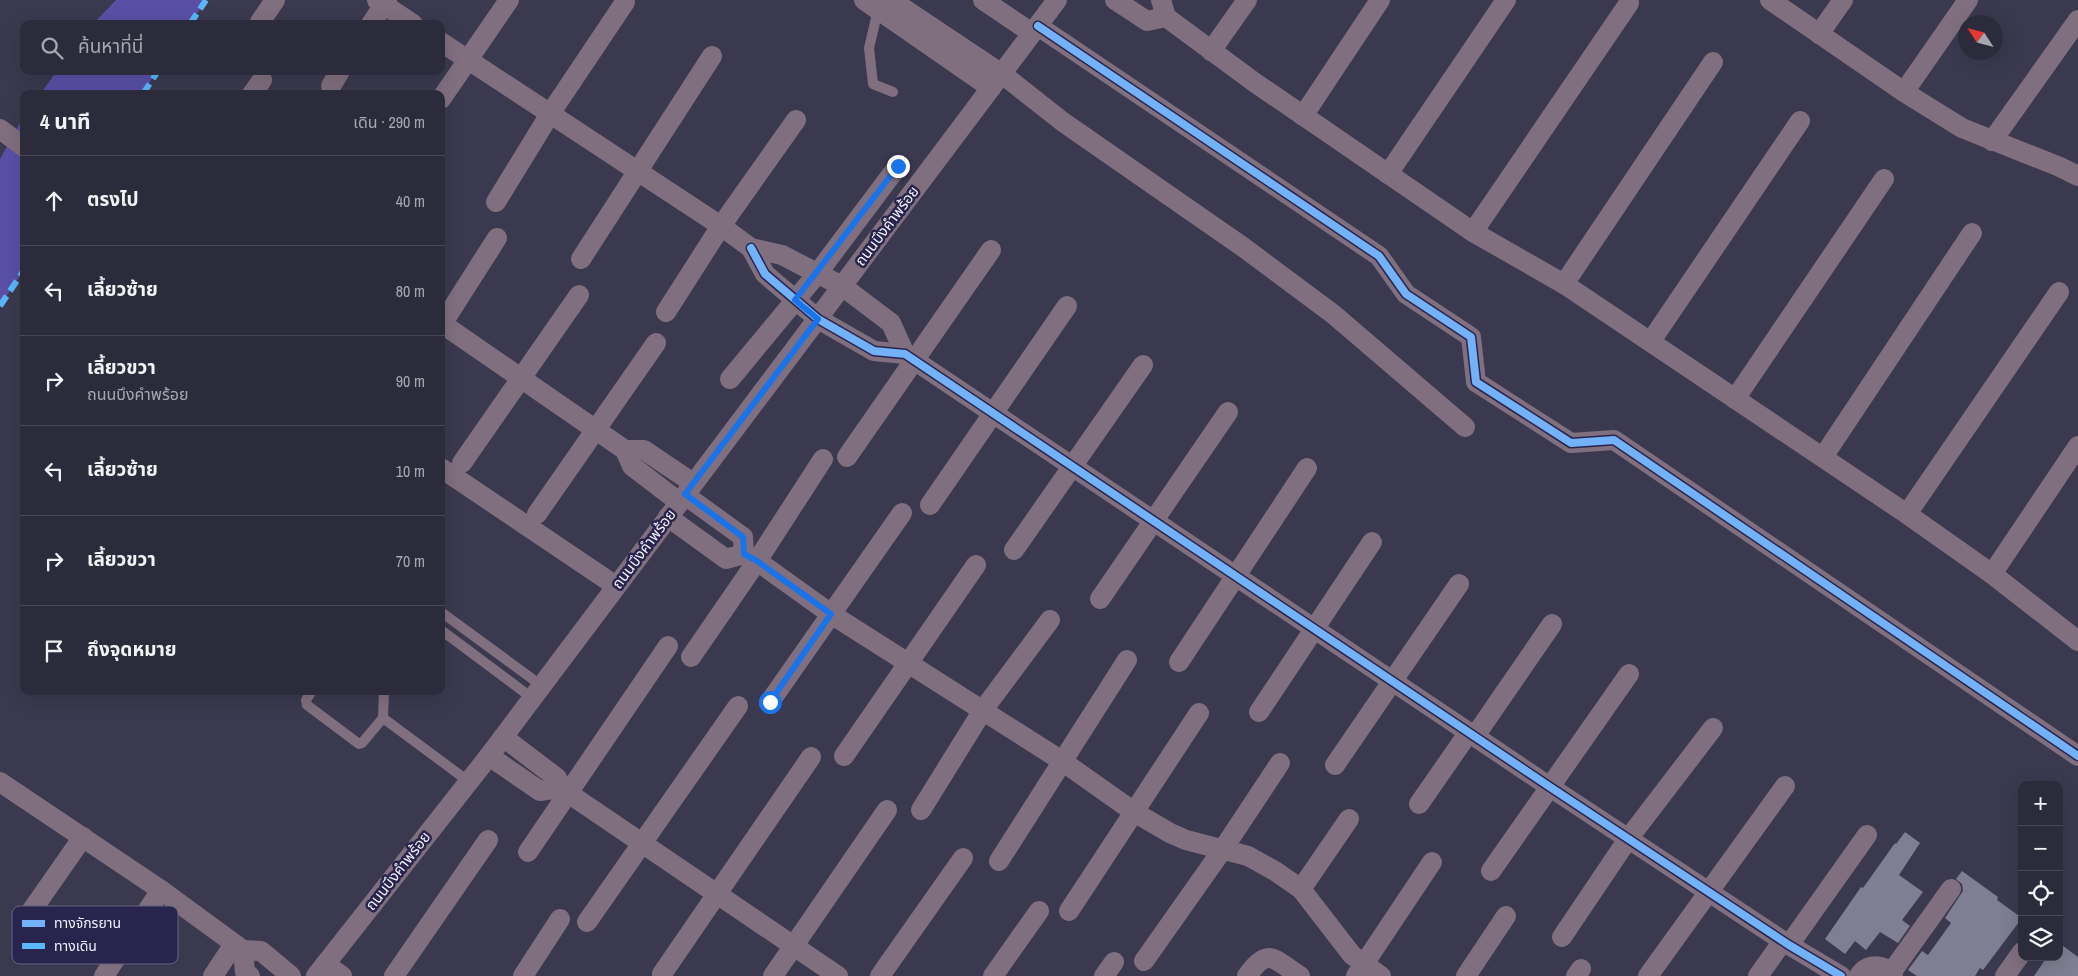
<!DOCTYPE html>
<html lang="th">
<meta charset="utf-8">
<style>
body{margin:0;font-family:"Archivo Narrow","Noto Sans Thai",sans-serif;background:#343342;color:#f1f3f6}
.controls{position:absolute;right:15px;bottom:15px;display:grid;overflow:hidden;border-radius:10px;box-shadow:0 5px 20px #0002}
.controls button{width:45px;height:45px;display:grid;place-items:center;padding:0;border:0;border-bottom:1px solid #484755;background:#2c2b3b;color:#f1f3f6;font:25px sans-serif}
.compass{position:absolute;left:1958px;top:15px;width:45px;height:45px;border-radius:50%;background:#2c2b3b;box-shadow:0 5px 20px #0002;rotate:306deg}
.stop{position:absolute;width:15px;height:15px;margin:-11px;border:4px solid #1a73e8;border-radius:50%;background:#fff}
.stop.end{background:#1a73e8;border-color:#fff;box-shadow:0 1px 5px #0008}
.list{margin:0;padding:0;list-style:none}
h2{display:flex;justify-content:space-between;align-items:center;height:65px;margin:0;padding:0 20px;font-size:21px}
h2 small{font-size:16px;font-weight:400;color:#a6a7af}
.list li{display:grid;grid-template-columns:32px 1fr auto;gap:15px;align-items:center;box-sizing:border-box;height:90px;padding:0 20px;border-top:1px solid #484755}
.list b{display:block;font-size:19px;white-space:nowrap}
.list p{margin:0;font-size:16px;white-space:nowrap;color:#a6a7af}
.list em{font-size:16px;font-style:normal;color:#a6a7af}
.icon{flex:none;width:28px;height:28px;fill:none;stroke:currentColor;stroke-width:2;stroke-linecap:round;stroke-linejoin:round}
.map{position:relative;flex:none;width:2078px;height:976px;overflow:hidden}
.search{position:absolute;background:#2c2b3b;box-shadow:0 5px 20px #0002;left:20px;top:20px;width:425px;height:55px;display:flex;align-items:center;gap:12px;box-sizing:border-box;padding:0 18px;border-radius:10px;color:#a6a7af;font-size:19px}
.panel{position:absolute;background:#2c2b3b;box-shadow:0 5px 20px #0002;left:20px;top:90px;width:425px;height:605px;border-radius:10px}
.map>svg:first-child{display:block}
.water{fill:#5a4fa5}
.building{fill:#7f7e92}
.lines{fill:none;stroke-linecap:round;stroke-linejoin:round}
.lane{stroke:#806f7e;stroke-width:10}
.street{stroke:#806f7e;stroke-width:20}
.quiet{stroke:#59b6f9;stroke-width:6;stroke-dasharray:12 6;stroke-linecap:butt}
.cycleway-casing{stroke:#29244e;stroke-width:11}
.cycleway{stroke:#73b2f8;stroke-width:8}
.route{stroke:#1a73e8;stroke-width:6}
.labels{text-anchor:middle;stroke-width:5;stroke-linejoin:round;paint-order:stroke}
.street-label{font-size:15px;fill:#f2f2fd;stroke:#29244e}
.key{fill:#29244e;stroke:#656282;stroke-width:1}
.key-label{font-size:14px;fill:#f2f2fd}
</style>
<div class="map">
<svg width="2078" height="976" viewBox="0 0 2078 976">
<rect width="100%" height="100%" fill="#3b394f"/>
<g class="water">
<path d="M116 0H206L190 24H93Z"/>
<path d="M57 71H157L142 94H40Z"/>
<path d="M24 116V270L0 306V159Z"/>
</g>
<g class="building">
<path d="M1905 832 1920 843 1899 875 1923 892 1902 920 1910 926 1898 943 1880 932 1866 950 1855 941 1845 954 1825 939 1861 887 1863 888 1895 843 1896 844Z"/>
<path d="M1962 871 1998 897 1997 900 2022 918 1983 970 1980 968 1975 976H1917L1908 970 1922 951 1928 955 1951 923 1945 918 1963 891 1962 884 1956 879Z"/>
<path d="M2059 943 2078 957V976H2034L2047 957H2059Z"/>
</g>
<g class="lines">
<g class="lane">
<path d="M878 10 869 48 873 84 893 92"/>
<path d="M441 612 542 686"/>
<path d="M441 630 532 698"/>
<path d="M312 691 306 700 307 705 359 744 362 743 383 718"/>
<path d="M384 691 383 718 468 781"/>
</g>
<g class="street">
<path d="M377 0 413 24"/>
<path d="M864 0 991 88"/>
<path d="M891 0 1002 74 1063 122 1243 247 1333 314 1465 427"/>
<path d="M983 0 1032 33"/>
<path d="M1115 0 1147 21 1166 17"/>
<path d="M1161 0 1166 17 1254 82 1473 232 1564 284 1907 514 1992 574 2078 641"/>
<path d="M1770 0 1904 92 1962 128 2060 167 2078 176"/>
<path d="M260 22 275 0"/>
<path d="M371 24 387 0"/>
<path d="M1038 26 1379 256 1406 294 1471 337 1476 382 1571 443 1614 440 2078 756"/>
<path d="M1819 34 1843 0"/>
<path d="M441 42 721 226 751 248 782 255 842 286 891 323 905 354"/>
<path d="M1211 51 1247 0"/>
<path d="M331 86 340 71"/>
<path d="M1904 92 1968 0"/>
<path d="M252 94 262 80"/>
<path d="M441 99 509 0"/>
<path d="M1303 116 1380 0"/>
<path d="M0 129 24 147"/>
<path d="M1992 141 2078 20"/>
<path d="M1388 174 1506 0"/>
<path d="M496 202 550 114 625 2"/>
<path d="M1473 232 1629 3"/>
<path d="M751 248 765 274 818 319 874 351 905 354 1550 787 1789 945 1841 976"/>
<path d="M581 259 712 56"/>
<path d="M1564 284 1713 62"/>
<path d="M666 312 721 226 796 120"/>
<path d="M441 323 625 450 632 466 679 502"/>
<path d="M441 326 497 238"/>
<path d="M1651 341 1800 121"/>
<path d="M730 379 817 274 898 166"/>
<path d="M1735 399 1884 179"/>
<path d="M625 450H644L693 483"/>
<path d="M847 457 991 250"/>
<path d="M1823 457 1972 233"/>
<path d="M462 463 579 295"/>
<path d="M441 468 616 586"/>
<path d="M685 495 743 537 744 554"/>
<path d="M930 505 1067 306"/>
<path d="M537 514 656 343"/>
<path d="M1907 514 2059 292"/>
<path d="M668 517 726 559 744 554 757 561 831 614 1062 761 1134 812 1170 833 1186 840 1248 856 1275 871 1301 889 1352 955 1381 976"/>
<path d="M1014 550 1143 365"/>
<path d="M1992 574 2078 446"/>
<path d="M1100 599 1228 412"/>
<path d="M691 657 757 561 823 459"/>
<path d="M1179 662 1307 468"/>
<path d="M769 703 902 513"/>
<path d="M1259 712 1372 542"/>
<path d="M1475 736 1552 624"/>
<path d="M503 737 557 778 560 788"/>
<path d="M489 756 540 791 560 788 568 793 838 976"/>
<path d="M844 756 976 565"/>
<path d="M1335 765 1459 584"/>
<path d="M0 782 161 890 243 950 261 951 291 976"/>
<path d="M1419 804 1469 732"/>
<path d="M921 810 983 710 1050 620"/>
<path d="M528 852 668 646"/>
<path d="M999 861 1127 660"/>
<path d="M1491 871 1629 674"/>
<path d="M1301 889 1349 819"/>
<path d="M1069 911 1199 713"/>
<path d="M587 922 738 706"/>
<path d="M23 923 83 837"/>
<path d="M1562 937 1628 839 1713 728"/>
<path d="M1789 945 1867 835"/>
<path d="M243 950 245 972 250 976"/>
<path d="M1144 961 1223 849 1280 763"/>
<path d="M325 964 342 976"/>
<path d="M1891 973 1951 889"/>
<path d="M662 974 811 757"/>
<path d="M104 976 161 890"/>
<path d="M213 976 234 944"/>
<path d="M316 976 489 756 1057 0"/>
<path d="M394 976 488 840"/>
<path d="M523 976 560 919"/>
<path d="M773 976 887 810"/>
<path d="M880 976 963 858"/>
<path d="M993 976 1039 911"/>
<path d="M1104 976 1114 962"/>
<path d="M1247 976C1269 946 1273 959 1300 976"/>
<path d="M1356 976 1432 862"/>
<path d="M1466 976 1506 916"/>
<path d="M1576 976 1581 969"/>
<path d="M1648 976 1785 786"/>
<path d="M1758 976 1783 941"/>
<path d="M1859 976C1867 963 1884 963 1893 976"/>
<path d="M2005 976 2022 952"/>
</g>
<g class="quiet">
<path d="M190 24 206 0"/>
<path d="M143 94 158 71"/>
<path d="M0 306 24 270"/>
</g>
<defs>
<g id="cycleway">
<path d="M1038 26 1379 256 1406 294 1471 337 1476 382 1571 443 1614 440 2078 756"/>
<path d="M751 248 765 274 818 319 874 351 905 354 1550 787 1789 945 1841 976"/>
</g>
</defs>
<use href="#cycleway" class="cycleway-casing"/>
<use href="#cycleway" class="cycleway"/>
</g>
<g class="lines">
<path class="route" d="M770 702 831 614 757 561 744 554 743 537 685 494 818 319 795 300 898 166"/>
</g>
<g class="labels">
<g class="street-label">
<text transform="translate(887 226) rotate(-53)" y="5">ถนนบึงคำพร้อย</text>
<text transform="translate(644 549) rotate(-53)" y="5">ถนนบึงคำพร้อย</text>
<text transform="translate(398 871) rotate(-52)" y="5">ถนนบึงคำพร้อย</text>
</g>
</g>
<rect x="12" y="906" width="166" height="58" rx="8" class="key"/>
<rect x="22" y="920" width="23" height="7" fill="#73b2f8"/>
<rect x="22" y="943" width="23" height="6" fill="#59b6f9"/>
<g class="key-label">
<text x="54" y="928">ทางจักรยาน</text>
<text x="54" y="951">ทางเดิน</text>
</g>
</svg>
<div class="controls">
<button>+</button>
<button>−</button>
<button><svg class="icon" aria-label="locate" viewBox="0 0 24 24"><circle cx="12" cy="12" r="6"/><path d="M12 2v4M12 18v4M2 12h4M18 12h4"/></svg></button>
<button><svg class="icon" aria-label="layers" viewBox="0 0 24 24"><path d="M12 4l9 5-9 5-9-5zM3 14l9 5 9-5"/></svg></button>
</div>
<svg class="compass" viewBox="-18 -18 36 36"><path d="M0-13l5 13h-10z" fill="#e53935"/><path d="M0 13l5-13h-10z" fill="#a6a7af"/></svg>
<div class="stop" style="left:770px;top:702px"></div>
<div class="stop end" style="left:898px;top:166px"></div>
<div class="search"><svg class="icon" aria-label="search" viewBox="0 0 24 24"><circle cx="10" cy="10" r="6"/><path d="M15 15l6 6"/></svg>ค้นหาที่นี่</div>
<section class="panel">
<h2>4 นาที<small>เดิน · 290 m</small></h2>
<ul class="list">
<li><svg class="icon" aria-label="ahead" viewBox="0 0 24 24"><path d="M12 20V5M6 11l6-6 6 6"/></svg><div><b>ตรงไป</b></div><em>40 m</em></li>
<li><svg class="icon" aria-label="left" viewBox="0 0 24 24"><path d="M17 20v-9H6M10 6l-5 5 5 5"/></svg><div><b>เลี้ยวซ้าย</b></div><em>80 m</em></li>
<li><svg class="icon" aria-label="right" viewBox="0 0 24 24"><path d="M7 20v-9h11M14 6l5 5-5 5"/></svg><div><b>เลี้ยวขวา</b><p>ถนนบึงคำพร้อย</p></div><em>90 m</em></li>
<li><svg class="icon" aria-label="left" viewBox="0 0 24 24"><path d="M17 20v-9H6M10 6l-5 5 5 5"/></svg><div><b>เลี้ยวซ้าย</b></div><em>10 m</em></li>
<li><svg class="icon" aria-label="right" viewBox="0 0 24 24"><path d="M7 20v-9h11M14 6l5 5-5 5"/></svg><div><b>เลี้ยวขวา</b></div><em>70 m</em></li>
<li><svg class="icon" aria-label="arrive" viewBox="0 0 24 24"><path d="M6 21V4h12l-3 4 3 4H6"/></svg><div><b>ถึงจุดหมาย</b></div></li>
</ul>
</section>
</div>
